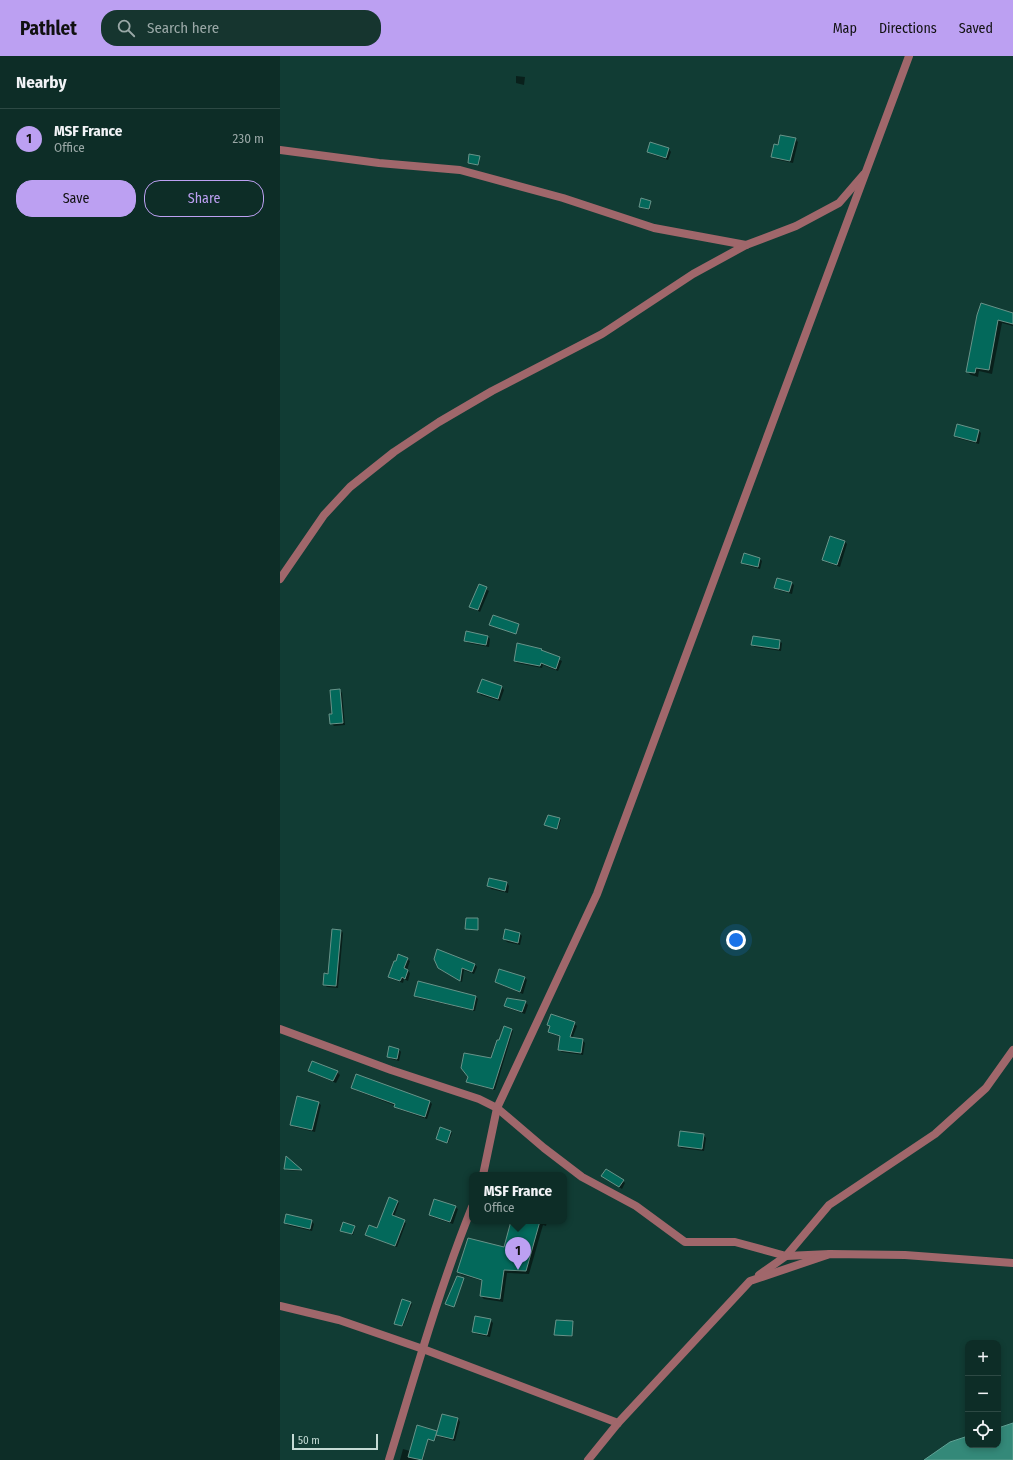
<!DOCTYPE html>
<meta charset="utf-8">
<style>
body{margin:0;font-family:"Fira Sans Condensed",sans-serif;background:#16352f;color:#f1f3f6}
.controls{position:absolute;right:12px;bottom:12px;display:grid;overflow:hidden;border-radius:8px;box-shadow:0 2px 6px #0003}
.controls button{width:36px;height:36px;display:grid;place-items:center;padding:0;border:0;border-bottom:1px solid #2d4944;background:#0d2d27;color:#f1f3f6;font:20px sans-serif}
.scale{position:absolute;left:12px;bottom:10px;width:86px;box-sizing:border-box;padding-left:4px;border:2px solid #c5dbd5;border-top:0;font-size:11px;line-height:14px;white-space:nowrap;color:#c5dbd5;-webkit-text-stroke:3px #113c34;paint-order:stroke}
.you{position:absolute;left:456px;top:884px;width:14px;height:14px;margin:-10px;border:3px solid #fff;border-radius:50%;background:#1a73e8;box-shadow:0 0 0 6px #1a73e833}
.badge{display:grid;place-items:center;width:26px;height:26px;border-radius:50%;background:#bca0f2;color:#111;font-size:13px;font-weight:700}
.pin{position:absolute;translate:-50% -33px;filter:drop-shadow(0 1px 2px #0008)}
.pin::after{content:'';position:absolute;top:21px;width:14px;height:12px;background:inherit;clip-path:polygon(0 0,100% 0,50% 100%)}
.popup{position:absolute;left:189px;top:1116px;width:98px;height:52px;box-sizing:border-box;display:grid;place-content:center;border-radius:8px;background:#0d2d27;filter:drop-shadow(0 1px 3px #0005);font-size:13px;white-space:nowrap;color:#9aa8a7}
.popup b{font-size:15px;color:#f1f3f6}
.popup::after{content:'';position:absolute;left:50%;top:100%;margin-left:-8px;border:8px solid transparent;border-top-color:#0d2d27}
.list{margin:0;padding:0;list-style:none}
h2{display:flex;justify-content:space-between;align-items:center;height:52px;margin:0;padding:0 16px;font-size:17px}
h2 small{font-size:13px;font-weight:400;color:#9aa8a7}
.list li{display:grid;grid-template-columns:26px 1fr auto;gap:12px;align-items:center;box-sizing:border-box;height:60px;padding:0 16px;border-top:1px solid #2d4944}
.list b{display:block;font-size:15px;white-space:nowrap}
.list p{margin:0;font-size:13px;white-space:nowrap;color:#9aa8a7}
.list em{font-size:13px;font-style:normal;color:#9aa8a7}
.actions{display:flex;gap:8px;padding:12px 16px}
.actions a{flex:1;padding:9px 0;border:1px solid #bca0f2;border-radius:16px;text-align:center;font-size:14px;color:#bca0f2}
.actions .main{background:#bca0f2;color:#111}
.icon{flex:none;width:22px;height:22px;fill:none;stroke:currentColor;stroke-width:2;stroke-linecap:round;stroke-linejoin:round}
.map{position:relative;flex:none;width:733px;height:1404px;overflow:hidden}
header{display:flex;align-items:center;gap:24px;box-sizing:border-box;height:56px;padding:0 20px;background:#bca0f2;color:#111}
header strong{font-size:19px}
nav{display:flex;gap:22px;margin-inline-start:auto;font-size:14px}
.search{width:280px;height:36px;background:#16352f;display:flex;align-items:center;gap:10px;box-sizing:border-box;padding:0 14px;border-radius:16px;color:#9aa8a7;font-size:15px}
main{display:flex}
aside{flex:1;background:#0d2d27}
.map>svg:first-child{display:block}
.water{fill:#348979;stroke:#60a295}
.shadow{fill:#0007}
.building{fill:#03695b;stroke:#689389}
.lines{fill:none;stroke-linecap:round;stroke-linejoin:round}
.minor{stroke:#a0676b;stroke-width:8}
.tertiary{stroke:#a0676b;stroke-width:8}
</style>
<header>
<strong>Pathlet</strong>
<div class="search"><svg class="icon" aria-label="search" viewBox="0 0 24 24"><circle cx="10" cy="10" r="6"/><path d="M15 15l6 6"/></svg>Search here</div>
<nav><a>Map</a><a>Directions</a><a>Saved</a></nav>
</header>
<main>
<aside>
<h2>Nearby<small></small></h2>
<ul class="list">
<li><span class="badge">1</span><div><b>MSF France</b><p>Office</p></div><em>230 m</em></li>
</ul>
<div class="actions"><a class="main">Save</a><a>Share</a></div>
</aside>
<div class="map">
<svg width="733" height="1404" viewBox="0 0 733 1404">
<rect width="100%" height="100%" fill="#113c34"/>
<path class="water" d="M733 1367V1404H644L670 1386 688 1380V1389H718V1372Z"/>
<g class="shadow">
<path d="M236 20 245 21 244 29 236 27Z"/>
<path d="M515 83 518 86 513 107 495 103 492 100 498 90Z"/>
<path d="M389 93 391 96 388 104 371 98 368 95Z"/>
<path d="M199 101 200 102 199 109 189 107Z"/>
<path d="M370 146 371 147 370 154 360 151Z"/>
<path d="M733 258V270L722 267 712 318 699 315 698 321 691 319 687 316 698 260Z"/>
<path d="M677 369 699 375 701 377 699 388 677 382 675 380Z"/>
<path d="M565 486 567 488 560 511 546 506 543 503Z"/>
<path d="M480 503 482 505 480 513 465 509 462 506Z"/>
<path d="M511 527 514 529 512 538 498 534 495 532Z"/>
<path d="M199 529 209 535 200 556 191 551Z"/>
<path d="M208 581 210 583 209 591 188 587 185 584Z"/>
<path d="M499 585 502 587 501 595 475 591 472 589Z"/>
<path d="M261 594 282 605 278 615 263 609 262 612 237 607 235 604Z"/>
<path d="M203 624 222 631 224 634 220 645 201 639 198 636Z"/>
<path d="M60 634 62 637 65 669 54 670 51 667Z"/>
<path d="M268 760 281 764 278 773 266 769Z"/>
<path d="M210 823 227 827 229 830 228 837 211 833 208 830Z"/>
<path d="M61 874 63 877 58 932 47 931 44 928 48 919Z"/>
<path d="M226 875 240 878 242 880 240 889 227 886 224 883Z"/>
<path d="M127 903 130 905 127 914 130 917 128 925 124 923 123 927 112 923 109 921Z"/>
<path d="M195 908 197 911 194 918 184 914 182 926 161 914Z"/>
<path d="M244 921 247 924 243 938 219 928 216 926Z"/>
<path d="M135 940 196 941 198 943 195 955 138 942Z"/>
<path d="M245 946 248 949 245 958 228 952 226 950Z"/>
<path d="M294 967 297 970 292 983 302 984 305 987 303 999 282 996 279 994 281 981 272 978 269 976 271 971 268 968Z"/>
<path d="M232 974 233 975 215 1034 189 1027 187 1026 212 1004 220 986Z"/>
<path d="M119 993 121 996 119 1005 111 1003 108 1000Z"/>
<path d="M29 1015 57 1016 60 1019 56 1027 32 1017Z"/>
<path d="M72 1031 150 1046 152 1048 147 1063 118 1053 116 1050 75 1034Z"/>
<path d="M38 1047 41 1049 35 1076 14 1071 11 1069Z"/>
<path d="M171 1076 172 1077 168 1087 158 1083Z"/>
<path d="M423 1079 426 1082 424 1095 401 1092 399 1090Z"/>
<path d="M6 1102 21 1115 6 1114 5 1113Z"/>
<path d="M325 1122 343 1125 345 1127 342 1133Z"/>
<path d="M118 1146 119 1147 114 1161 126 1167 117 1191 88 1180 97 1173Z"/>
<path d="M175 1151 178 1153 173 1168 152 1161 150 1159Z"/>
<path d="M31 1165 34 1168 32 1175 7 1169 5 1166Z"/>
<path d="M239 1165H267L266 1170 263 1169 249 1218 227 1217 223 1246 204 1243 201 1240 203 1225 182 1219 179 1216 225 1192Z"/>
<path d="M74 1171 75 1172 73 1179 62 1175Z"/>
<path d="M123 1244 132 1248 123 1270 116 1268Z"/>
<path d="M210 1264 213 1267 210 1281 196 1278 193 1275Z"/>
<path d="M292 1266 293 1267 292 1281 275 1278Z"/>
<path d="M163 1359 178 1363 180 1366 175 1385 160 1381 157 1378 155 1385 148 1383 143 1404H120L123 1393 130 1395 157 1376 158 1377Z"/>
</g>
<g class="building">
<path d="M500 79 516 82 510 105 491 101 494 88 498 89Z"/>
<path d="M370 86 389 92 386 102 367 96Z"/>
<path d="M189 98 200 100 198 109 188 107Z"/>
<path d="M361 142 371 145 369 153 359 151Z"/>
<path d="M701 247 733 257V268L718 264 709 314 696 312 695 317 686 316 697 259Z"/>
<path d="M677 368 699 374 696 386 674 380Z"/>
<path d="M550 480 565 485 557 509 542 504Z"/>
<path d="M464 497 480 502 478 511 461 507Z"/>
<path d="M497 522 512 526 509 536 494 532Z"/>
<path d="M199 528 207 531 198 554 189 551Z"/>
<path d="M213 559 239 568 236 578 209 569Z"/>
<path d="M186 575 208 580 206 589 184 585Z"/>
<path d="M473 580 500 584 499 593 471 589Z"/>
<path d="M237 587 262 593 261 594 280 601 276 613 261 607 260 610 234 605Z"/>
<path d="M202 623 222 630 218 643 197 636Z"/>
<path d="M60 633 63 667 50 668 49 658H52L50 634Z"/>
<path d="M268 759 280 762 277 773 264 769Z"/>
<path d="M209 822 227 826 225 835 207 830Z"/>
<path d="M186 862H198V874L185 873Z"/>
<path d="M52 873 61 874 56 930 43 929 44 917 48 918Z"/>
<path d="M225 873 240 877 238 887 223 883Z"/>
<path d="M157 893 195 908 192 916 182 912 180 925 158 912 154 903Z"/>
<path d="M118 898 128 902 124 912 128 914 125 923 122 921 120 925 108 921 114 905H116Z"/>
<path d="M219 913 245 921 240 936 215 926Z"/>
<path d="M138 925 196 940 193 954 134 940Z"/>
<path d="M227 942 246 945 242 956 224 950Z"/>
<path d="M271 958 295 966 290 981 303 983 301 997 278 994 280 980 268 976 270 970 267 969Z"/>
<path d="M224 970 232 973 213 1033 186 1026 188 1021 181 1012 184 997 211 1002 217 984H219Z"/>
<path d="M109 990 119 993 117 1003 107 1001Z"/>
<path d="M32 1005 58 1015 53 1025 28 1015Z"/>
<path d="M76 1018 150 1045 145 1061 114 1051 115 1048 71 1032Z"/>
<path d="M17 1040 39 1046 32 1074 10 1069Z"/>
<path d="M160 1071 171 1075 167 1087 156 1083Z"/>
<path d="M400 1075 424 1078 422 1093 398 1090Z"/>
<path d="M6 1100 22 1114 4 1113Z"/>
<path d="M326 1113 344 1124 339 1131 321 1120Z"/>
<path d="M109 1141 118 1145 112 1159 125 1164 115 1190 85 1179 89 1169 97 1172Z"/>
<path d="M154 1143 176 1150 170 1166 149 1159Z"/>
<path d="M6 1158 32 1164 30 1173 4 1167Z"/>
<path d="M231 1165H260L246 1215 224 1214 220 1243 200 1240 202 1224 177 1216 188 1182 224 1191Z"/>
<path d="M63 1166 75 1170 72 1178 60 1175Z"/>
<path d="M177 1220 184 1222 174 1251 165 1248Z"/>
<path d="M122 1243 131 1246 122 1270 114 1268Z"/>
<path d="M195 1260 211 1263 207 1279 192 1276Z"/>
<path d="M276 1264 293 1265 292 1280 274 1279Z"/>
<path d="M162 1358 178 1362 173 1383 156 1379Z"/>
<path d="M137 1369 157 1375 154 1385 148 1383 142 1404 128 1401Z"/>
</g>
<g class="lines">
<g class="minor">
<path d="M0 94 99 107 180 114 283 142 374 172 466 189"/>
<path d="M0 523 44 459 70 431 114 396 159 366 212 335 322 278 413 218 466 189 516 170 559 147 584 118"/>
<path d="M0 973 111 1014 199 1043 217 1052 264 1092 302 1121 356 1150 405 1186H455L506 1200 550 1198"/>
<path d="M479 1219 506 1200 549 1149 655 1078 706 1032 733 994"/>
<path d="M0 1250 59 1264 143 1293 338 1367"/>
<path d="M308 1404 338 1367 470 1225 550 1198 625 1199 733 1207"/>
</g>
<g class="tertiary">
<path d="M203 1119 217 1052 317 838 629 0"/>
<path d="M109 1404C135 1319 159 1233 192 1151"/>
</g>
</g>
</svg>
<div class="controls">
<button>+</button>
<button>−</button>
<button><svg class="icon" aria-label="locate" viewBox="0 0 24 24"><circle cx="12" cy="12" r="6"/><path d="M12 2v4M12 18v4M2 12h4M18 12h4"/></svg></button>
</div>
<div class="scale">50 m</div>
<div class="you"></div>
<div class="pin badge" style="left:238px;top:1214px">1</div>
<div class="popup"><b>MSF France</b>Office</div>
</div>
</main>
